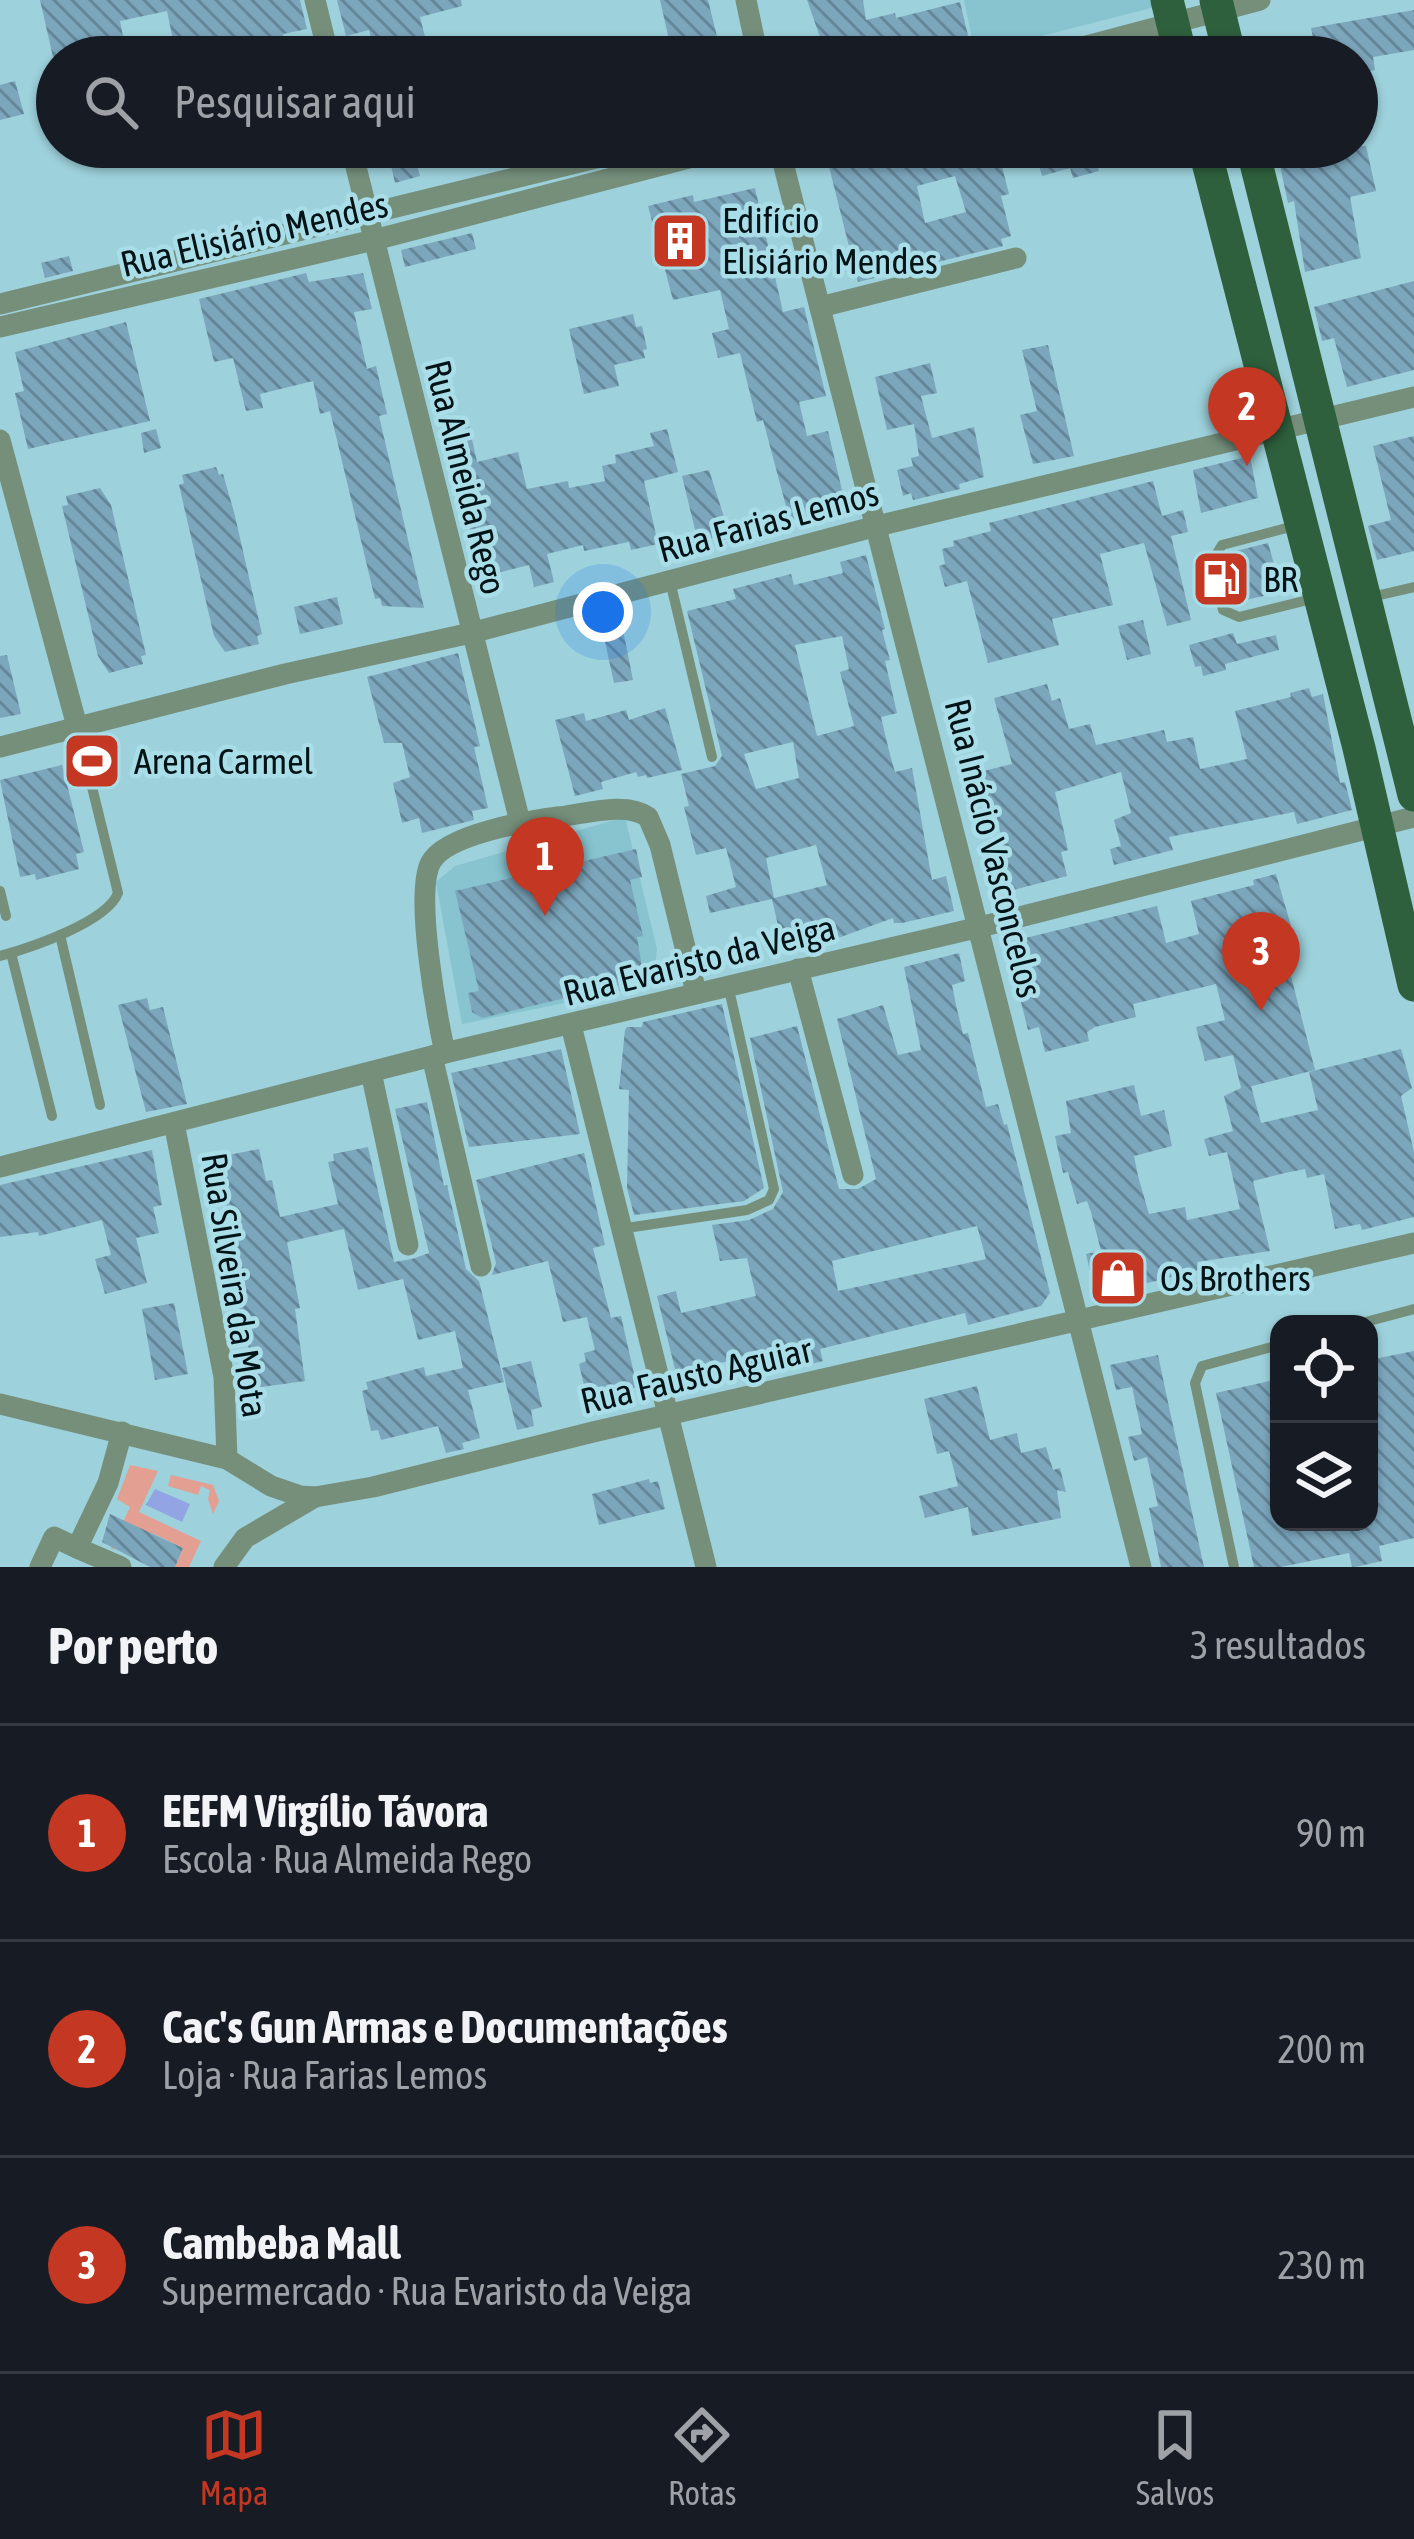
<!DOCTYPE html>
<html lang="pt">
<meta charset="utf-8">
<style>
body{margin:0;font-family:"Asap Condensed",sans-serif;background:#20242c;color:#f1f3f6}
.controls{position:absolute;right:36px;bottom:36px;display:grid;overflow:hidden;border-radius:24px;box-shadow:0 3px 9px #0004}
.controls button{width:108px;height:108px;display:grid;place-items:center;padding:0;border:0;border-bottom:3px solid #363941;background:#171b24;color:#f1f3f6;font:60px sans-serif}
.you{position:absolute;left:603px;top:612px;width:42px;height:42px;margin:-30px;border:9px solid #fff;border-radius:50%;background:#1a73e8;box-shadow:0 0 0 18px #1a73e833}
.badge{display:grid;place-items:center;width:78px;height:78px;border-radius:50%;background:#c43823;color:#fff;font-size:39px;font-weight:700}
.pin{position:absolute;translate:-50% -99px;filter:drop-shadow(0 3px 6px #0008)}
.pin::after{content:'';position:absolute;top:63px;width:42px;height:36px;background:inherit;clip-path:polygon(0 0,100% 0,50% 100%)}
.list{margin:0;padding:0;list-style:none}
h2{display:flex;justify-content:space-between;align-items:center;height:156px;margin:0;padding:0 48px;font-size:51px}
h2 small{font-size:39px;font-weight:400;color:#9ea1a6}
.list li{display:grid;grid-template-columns:78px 1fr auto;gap:36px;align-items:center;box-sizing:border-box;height:216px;padding:0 48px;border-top:3px solid #363941}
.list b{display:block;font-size:45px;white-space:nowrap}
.list p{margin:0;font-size:39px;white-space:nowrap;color:#9ea1a6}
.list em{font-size:39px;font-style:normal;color:#9ea1a6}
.icon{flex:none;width:66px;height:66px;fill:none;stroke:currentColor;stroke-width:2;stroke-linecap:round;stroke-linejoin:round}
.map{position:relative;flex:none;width:1414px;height:1567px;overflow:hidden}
.search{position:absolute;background:#171b24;box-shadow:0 3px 9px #0004;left:36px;right:36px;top:36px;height:132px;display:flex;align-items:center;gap:30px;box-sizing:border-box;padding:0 42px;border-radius:66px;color:#9ea1a6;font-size:45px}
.sheet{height:804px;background:#171b24}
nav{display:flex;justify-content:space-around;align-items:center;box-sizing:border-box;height:168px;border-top:3px solid #363941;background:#171b24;font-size:33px;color:#9ea1a6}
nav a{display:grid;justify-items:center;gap:6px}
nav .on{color:#c43823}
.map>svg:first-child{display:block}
.built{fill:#87c4d0}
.green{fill:#e3a092}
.water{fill:url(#water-ripples)}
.building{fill:url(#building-back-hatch);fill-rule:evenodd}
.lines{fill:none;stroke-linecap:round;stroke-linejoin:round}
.service{stroke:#758f7b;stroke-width:10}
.minor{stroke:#758f7b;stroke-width:21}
.primary{stroke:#2e603d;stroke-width:33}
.labels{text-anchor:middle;stroke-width:9;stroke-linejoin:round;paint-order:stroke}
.poi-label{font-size:36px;fill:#011316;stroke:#a9dee9;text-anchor:start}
.street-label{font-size:36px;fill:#011316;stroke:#a9dee9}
</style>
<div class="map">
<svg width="1414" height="1567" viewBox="0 0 1414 1567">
<defs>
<pattern id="water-ripples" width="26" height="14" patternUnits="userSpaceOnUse" patternTransform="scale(3)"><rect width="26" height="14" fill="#92a4e3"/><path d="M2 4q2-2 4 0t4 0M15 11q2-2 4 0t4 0" fill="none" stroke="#7c8cc2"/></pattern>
<pattern id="building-back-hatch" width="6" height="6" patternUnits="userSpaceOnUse" patternTransform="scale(3)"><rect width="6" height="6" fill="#7ca6bc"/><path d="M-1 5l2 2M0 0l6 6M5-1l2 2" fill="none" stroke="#638698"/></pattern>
</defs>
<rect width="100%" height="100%" fill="#9dd1db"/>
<g class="built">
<path d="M964 0H1153L1155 7 975 53Z"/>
<path d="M625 817 657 949 653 985 462 1024 436 882 455 866Z"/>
</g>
<g class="green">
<path d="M130 1465 158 1471 139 1512 201 1541 189 1567H175L183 1548 154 1534 125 1528 114 1550 111 1548 130 1507 117 1499Z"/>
<path d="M171 1475 213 1485 219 1501 213 1514 208 1499 210 1490 201 1486 198 1495 168 1486Z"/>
</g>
<path class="water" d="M155 1489 190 1504 182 1522 146 1505Z"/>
<g class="building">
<path d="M40 0H300L307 29 283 34 287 50 259 57H249L246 43 176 55 167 11 120 21 127 57H53Z"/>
<path d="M337 0H461L462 6 420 17 430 57H376L369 30 346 36Z"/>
<path d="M660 0H708L722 57H673Z"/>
<path d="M807 0H863L866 20 895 13 896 18 960 2 971 48 935 57H912L911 51 883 57H827Z"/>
<path d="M1414 10V50L1373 57 1375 70 1357 74V57H1317L1311 28Z"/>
<path d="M15 81 24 114 0 120V85Z"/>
<path d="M1366 146 1376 191 1350 197 1361 258 1305 272 1294 201 1288 203 1276 147Z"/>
<path d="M824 147H997L1009 194 1001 196 1011 236 1001 239 1003 246 925 265 922 258 888 267 890 274 858 282ZM955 176 966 212 925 223 917 186Z"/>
<path d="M1034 147H1092L1099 171 1073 178 1070 168 1042 176Z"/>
<path d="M413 151 420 176 395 183 389 157Z"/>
<path d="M755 188 783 312 804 307 826 396 799 402 807 436 828 431 846 507 790 521 763 420 757 422 740 353 718 358 712 333 729 329 720 290 673 300 648 206 693 195 694 202Z"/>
<path d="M472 233 476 249 405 267 401 250Z"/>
<path d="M69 256 73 271 45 278 41 263Z"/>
<path d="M306 273 309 282 363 273 372 309 354 312 367 369 376 366 387 414 379 416 424 608 382 606 380 598 375 599 330 411 320 414 313 381 260 394 263 408 246 411 233 358 214 362 199 299Z"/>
<path d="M1414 281V370L1347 387 1334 338 1322 341 1314 307Z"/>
<path d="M633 314 636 327 642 326 647 349 643 350 645 358 614 365 619 386 584 394 569 329Z"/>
<path d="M126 322 150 421 28 449 15 393 24 391 15 352Z"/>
<path d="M1048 345 1074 456 1033 464 1020 415 1037 411 1022 350Z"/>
<path d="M930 363 937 393 921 396 932 438 974 427 984 477 959 484 960 489 913 500 911 493 903 496 897 470 913 466 911 458 919 456 914 424 887 430 875 377Z"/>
<path d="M468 421 477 462 518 452 527 489 568 481 569 488 605 481 602 466 616 463 615 455 654 446 650 433 667 429 678 472 644 481 658 544 631 550 629 542 584 551 583 545 547 554 554 582 534 587 529 565 482 577 444 427Z"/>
<path d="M156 429 161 448 144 453 141 433Z"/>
<path d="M1414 436V551L1377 560 1368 526 1391 520 1373 446Z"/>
<path d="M1250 456 1258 498 1201 513 1193 470Z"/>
<path d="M216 467 219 475 223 474 234 512 262 634 257 636 259 644 225 652 214 636 179 485 184 483 182 475Z"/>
<path d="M709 470 732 542 715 547 713 538 698 542 682 476Z"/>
<path d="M1153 481 1162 516 1183 510 1188 532 1171 536 1191 620 1167 626 1144 543 1100 554 1113 605 1052 619 1059 645 988 663 967 581 945 587 939 566 945 564 942 549 954 546 953 541 991 531 989 523Z"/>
<path d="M100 488 111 505 146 655 141 656 143 664 109 673 98 656 62 506 68 505 66 496Z"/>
<path d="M1268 543 1282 592 1231 603 1221 565 1228 553Z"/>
<path d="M866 555 885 629 882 630 890 660 885 661 897 713 881 717 890 755 895 772 912 768 932 880 946 876 954 911 902 923H894L893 918 838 938 784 952 772 899 710 913 706 896 736 887 726 848 696 855 684 807 689 806 681 774 715 766 722 756 687 611 736 599 733 589 791 574 794 585 843 573 840 562ZM842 636 849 669 840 672 854 726 817 736 795 645ZM793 742 799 778 756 789 744 754ZM816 845 827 885 774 898 766 858Z"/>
<path d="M337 597 343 624 300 634 294 607Z"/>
<path d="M621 620 633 680 614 683 601 624Z"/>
<path d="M1143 620 1151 654 1127 660 1118 626Z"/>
<path d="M1233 633 1237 644 1276 635 1279 650 1225 664 1226 670 1203 676 1201 666 1195 667 1189 645Z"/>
<path d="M458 653 480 746 474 747 488 808 472 811 474 820 422 833 419 818 402 823 393 783 410 777 402 743H384L367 677Z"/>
<path d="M7 655 21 714 0 718V656Z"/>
<path d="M1047 684 1052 701 1060 698 1069 729 1090 724 1096 745 1164 730 1167 742 1193 737 1200 769 1247 759 1235 711 1291 697 1290 693 1309 688 1312 697 1323 694 1340 783 1345 782 1352 810 1297 824 1294 812 1169 837 1173 850 1114 865 1110 849 1121 846 1114 820 1131 813 1121 772 1055 792 1068 850 1061 852 1067 876 1005 892 994 846 1003 844 993 802 983 804 975 773 1012 764 994 698Z"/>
<path d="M665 708 682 770 647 778 646 775 638 777 636 772 601 782 603 789 575 796 555 720 584 713 586 721 626 710 629 720Z"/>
<path d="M62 765 84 852 76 854 79 869 36 880 35 874 20 877 0 780Z"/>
<path d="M636 849 642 877 630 880 643 936 637 937 644 979 482 1018 472 1012 468 993 479 991 455 891Z"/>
<path d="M1276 874 1291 926 1279 929 1315 1070 1244 1088 1251 1086 1261 1123 1318 1110 1309 1072 1401 1049 1412 1088 1401 1096 1414 1152V1217L1362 1230 1360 1224 1335 1229 1324 1174 1307 1178 1305 1169 1285 1173 1253 1181 1270 1251 1197 1262 1199 1270 1096 1296 1086 1254 1101 1251 1091 1212 1087 1201 1077 1204 1068 1172 1063 1173 1055 1136 1071 1133 1066 1101 1134 1085 1141 1116 1164 1110 1172 1146 1134 1156 1138 1176 1149 1214 1185 1207 1187 1220 1240 1209 1227 1152 1209 1156 1204 1139 1233 1131 1224 1096 1241 1088 1233 1055 1205 1061 1196 1027 1225 1020 1216 984 1133 1004 1136 1017 1095 1027 1087 1032 1089 1041 1045 1052 1039 1027 1028 1030 1009 954 1016 952 1013 941 1157 906 1166 943 1199 934 1191 901 1254 885 1253 880Z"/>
<path d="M959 953 965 981 952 985 956 1005 963 1034 968 1033 986 1107 998 1104 1004 1125 1007 1124 1050 1293 1041 1306 968 1325 965 1313 820 1349 823 1361 776 1373 774 1365 754 1371 750 1356 676 1373 657 1296 676 1291 681 1313 756 1296 747 1258 720 1261 712 1225 749 1220 773 1209 783 1192 750 1038 797 1026 839 1189H858L876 1179 837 1019 883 1005 898 1055 921 1050 904 967ZM977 1226 986 1259 838 1291 832 1261Z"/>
<path d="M147 998 150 1010 163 1007 187 1104 146 1112 118 1005Z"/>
<path d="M722 1004 764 1188 744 1201 634 1215 627 1188 629 1090 619 1089 625 1030 627 1027H642L643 1022Z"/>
<path d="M561 1049 580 1134 469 1147 451 1073Z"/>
<path d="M427 1102 444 1186 447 1185 466 1269 479 1281 504 1382 468 1390 480 1438 462 1443 464 1449 446 1453 438 1426 381 1440 378 1430 371 1431 362 1391 368 1389 366 1382 424 1367 426 1376 463 1368 455 1331 418 1340 403 1279 358 1290 344 1229 287 1242 300 1308 295 1309 305 1381 254 1388 245 1321 242 1322 230 1265 240 1262 214 1158 259 1149 266 1181 272 1180 280 1217 338 1204 328 1162 334 1161 333 1154 368 1147 394 1262 412 1259 429 1253 395 1109Z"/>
<path d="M152 1150 162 1205 153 1207 159 1233 136 1238 147 1283 105 1294 95 1259 111 1255 102 1220 39 1236 38 1232 0 1237V1185Z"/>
<path d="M584 1153 605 1245 593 1248 611 1318 621 1316 637 1387 596 1400 595 1396 587 1398 579 1364 586 1361 584 1353 595 1350 587 1317 563 1322 548 1261 492 1275 496 1263 476 1180Z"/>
<path d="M174 1303 188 1374 155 1380 142 1309Z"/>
<path d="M1414 1351V1538L1379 1546 1382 1561 1355 1567H1352L1349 1553 1281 1567H1254L1216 1393 1279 1379V1522H1369V1360Z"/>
<path d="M1158 1355 1169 1407 1204 1567H1161L1149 1508 1158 1506 1147 1457 1134 1461 1128 1437 1142 1434 1132 1387 1116 1390 1110 1365Z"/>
<path d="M531 1361 542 1407 531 1410 534 1426 517 1430 502 1368Z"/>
<path d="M977 1386 990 1440 1017 1433 1021 1453 1046 1447 1053 1470 1060 1468 1066 1492 1057 1490 1061 1518 972 1536 968 1507 925 1518 919 1496 958 1486 949 1451 937 1454 924 1399Z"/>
<path d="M649 1479 650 1483 658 1481 665 1509 599 1525 592 1494Z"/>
<path d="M110 1514 183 1548 175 1567H150L102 1542Z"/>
</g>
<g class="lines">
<g class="service">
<path d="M1298 525 1222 545 1211 563 1223 610 1239 617 1316 598"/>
<path d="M670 581 712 757"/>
<path d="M1367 598 1414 587"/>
<path d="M0 891 6 916"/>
<path d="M60 935 100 1105"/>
<path d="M11 953 52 1116"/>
<path d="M0 956C30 948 107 922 118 893L78 730"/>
<path d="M620 1229 747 1210 769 1200 774 1189 728 985"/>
<path d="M1358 1324 1414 1309"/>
<path d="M1234 1567 1195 1383 1202 1366 1279 1345"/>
</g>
<g class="minor">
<path d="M315 0 329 57"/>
<path d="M746 0 758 57"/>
<path d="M1045 57 1260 0"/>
<path d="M351 147 520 822"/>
<path d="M779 147 1141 1567"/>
<path d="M0 304 641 147"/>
<path d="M820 307 1016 258"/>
<path d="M0 327 374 240 731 147"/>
<path d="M0 440 78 730"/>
<path d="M0 747 285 674 471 633 877 526 1414 397"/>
<path d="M798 969 853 1175"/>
<path d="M571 1025 706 1567"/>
<path d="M445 1053C437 1016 414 893 431 862 447 834 528 821 558 817 584 814 626 801 648 817L660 845 696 992"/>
<path d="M432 1056 481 1266"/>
<path d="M371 1072 408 1245"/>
<path d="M174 1123 224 1377 227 1459"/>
<path d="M0 1167 432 1056 980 927 1414 817"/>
<path d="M0 1404 227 1459 271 1486 300 1496 315 1497 373 1487 593 1432 1414 1243"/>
<path d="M40 1567 54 1537 77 1548"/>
<path d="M121 1567 77 1548 108 1483 122 1432"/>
<path d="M224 1567 245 1538 315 1497"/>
</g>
<g class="primary">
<path d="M1167 0 1181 57"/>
<path d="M1216 0 1230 57"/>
<path d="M1204 147 1359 748 1414 985"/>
<path d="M1252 147 1414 795"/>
</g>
</g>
<defs>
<symbol id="building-square" viewBox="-11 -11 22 22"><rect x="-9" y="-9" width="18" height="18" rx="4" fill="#c43823" stroke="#a9dee9"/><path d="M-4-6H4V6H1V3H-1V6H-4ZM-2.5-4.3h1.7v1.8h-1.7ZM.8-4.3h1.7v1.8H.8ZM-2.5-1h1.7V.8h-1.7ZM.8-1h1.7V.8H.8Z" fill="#fff"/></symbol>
<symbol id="fuel-square" viewBox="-11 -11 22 22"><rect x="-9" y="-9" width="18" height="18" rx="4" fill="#c43823" stroke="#a9dee9"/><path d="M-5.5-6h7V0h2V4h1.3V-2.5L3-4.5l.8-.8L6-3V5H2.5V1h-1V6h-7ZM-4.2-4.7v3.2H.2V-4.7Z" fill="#fff"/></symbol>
<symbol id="stadium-square" viewBox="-11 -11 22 22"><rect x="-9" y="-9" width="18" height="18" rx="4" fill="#c43823" stroke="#a9dee9"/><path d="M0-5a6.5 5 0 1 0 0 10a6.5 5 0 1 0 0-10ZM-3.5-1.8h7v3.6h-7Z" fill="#fff"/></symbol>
<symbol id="shop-square" viewBox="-11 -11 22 22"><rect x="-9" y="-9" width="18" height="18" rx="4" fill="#c43823" stroke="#a9dee9"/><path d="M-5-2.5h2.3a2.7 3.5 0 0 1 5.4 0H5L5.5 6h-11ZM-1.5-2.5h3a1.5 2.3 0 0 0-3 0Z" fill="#fff"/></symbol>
</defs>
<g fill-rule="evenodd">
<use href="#building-square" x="647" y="208" width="66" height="66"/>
<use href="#fuel-square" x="1188" y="546" width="66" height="66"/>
<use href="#stadium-square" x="59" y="728" width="66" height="66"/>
<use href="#shop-square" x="1085" y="1245" width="66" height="66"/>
</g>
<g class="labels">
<g class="poi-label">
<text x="722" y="233">Edifício<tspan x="722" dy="41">Elisiário Mendes</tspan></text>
<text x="1263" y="592">BR</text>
<text x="134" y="774">Arena Carmel</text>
<text x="1160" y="1291">Os Brothers</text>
</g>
<g class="street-label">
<text transform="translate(254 234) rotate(-13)" y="13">Rua Elisiário Mendes</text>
<text transform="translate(466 477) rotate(76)" y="13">Rua Almeida Rego</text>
<text transform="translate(768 521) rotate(-15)" y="13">Rua Farias Lemos</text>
<text transform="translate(994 848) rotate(76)" y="13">Rua Inácio Vasconcelos</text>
<text transform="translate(699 960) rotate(-14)" y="13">Rua Evaristo da Veiga</text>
<text transform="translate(235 1285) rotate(81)" y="13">Rua Silveira da Mota</text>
<text transform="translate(696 1375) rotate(-13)" y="13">Rua Fausto Aguiar</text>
</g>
</g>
</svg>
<div class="controls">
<button><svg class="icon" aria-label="locate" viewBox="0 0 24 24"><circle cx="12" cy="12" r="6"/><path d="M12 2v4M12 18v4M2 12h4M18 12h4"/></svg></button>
<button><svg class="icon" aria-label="layers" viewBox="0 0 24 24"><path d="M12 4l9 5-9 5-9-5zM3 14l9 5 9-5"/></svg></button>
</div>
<div class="you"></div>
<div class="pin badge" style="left:545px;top:916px">1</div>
<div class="pin badge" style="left:1247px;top:466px">2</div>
<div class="pin badge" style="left:1261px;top:1011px">3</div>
<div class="search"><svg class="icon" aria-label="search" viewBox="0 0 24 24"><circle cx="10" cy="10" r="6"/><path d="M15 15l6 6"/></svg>Pesquisar aqui</div>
</div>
<section class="sheet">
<h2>Por perto<small>3 resultados</small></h2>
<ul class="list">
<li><span class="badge">1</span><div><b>EEFM Virgílio Távora</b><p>Escola · Rua Almeida Rego</p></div><em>90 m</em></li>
<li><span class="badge">2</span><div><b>Cac's Gun Armas e Documentações</b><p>Loja · Rua Farias Lemos</p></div><em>200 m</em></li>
<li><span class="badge">3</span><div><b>Cambeba Mall</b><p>Supermercado · Rua Evaristo da Veiga</p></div><em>230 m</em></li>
</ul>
</section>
<nav>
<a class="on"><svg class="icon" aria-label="map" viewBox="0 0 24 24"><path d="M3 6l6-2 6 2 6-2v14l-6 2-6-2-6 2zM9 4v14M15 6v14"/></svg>Mapa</a>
<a><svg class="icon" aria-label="directions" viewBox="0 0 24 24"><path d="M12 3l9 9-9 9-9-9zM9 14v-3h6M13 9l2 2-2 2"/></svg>Rotas</a>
<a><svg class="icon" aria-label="saved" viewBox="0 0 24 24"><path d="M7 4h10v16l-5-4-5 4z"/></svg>Salvos</a>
</nav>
